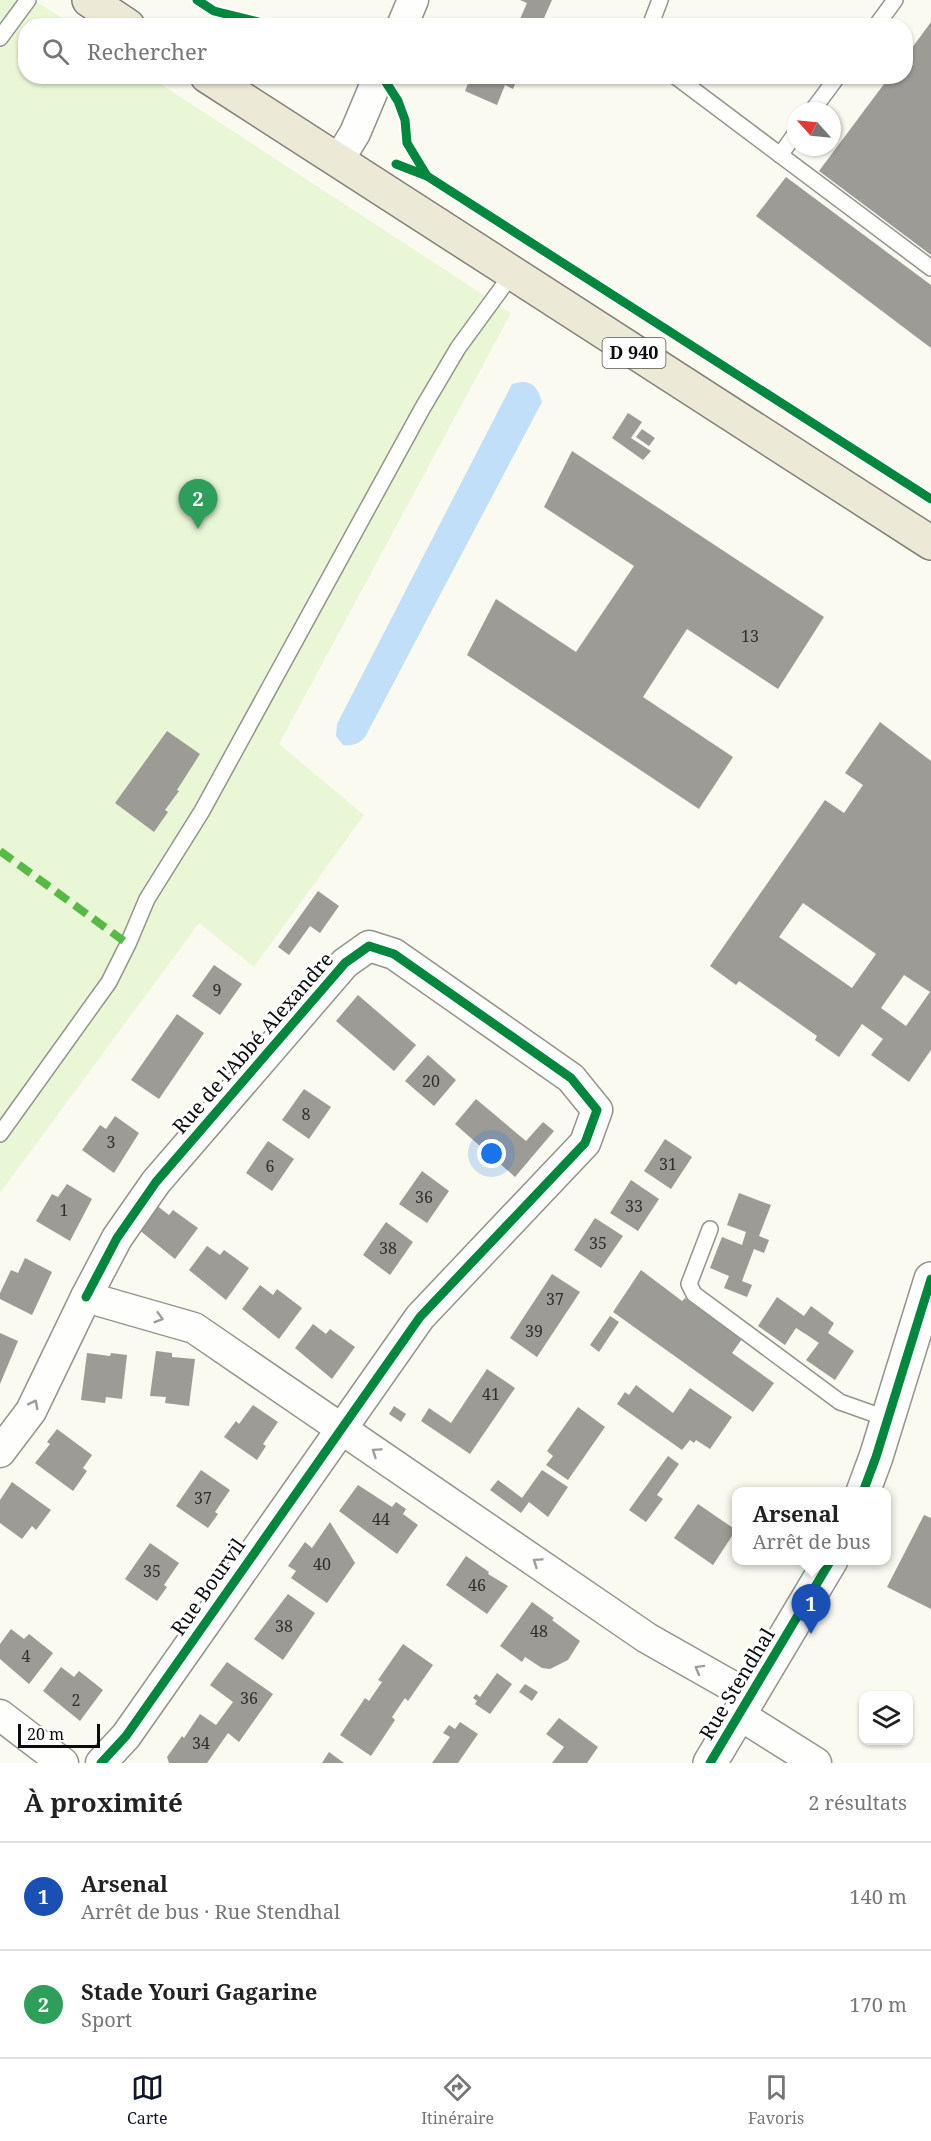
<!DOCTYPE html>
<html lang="fr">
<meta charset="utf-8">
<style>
body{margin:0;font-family:"Noto Serif",serif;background:#f6f6f6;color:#222}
.controls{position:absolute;right:18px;bottom:18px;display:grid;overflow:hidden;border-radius:12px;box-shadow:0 2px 4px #0004}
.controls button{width:54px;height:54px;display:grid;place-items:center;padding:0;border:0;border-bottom:2px solid #e0e0e0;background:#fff;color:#222;font:30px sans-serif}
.compass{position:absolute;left:787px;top:102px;width:54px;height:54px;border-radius:50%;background:#fff;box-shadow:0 2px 4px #0004;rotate:297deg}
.scale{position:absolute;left:18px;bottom:15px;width:82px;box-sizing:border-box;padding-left:6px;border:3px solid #0c0c0c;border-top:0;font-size:16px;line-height:21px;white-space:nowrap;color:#0c0c0c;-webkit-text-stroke:4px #fff;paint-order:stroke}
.you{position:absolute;left:492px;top:1154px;width:21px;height:21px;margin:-15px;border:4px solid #fff;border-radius:50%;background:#1a73e8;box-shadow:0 0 0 9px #1a73e833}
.badge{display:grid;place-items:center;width:39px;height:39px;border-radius:50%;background:#111827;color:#fff;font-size:20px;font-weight:700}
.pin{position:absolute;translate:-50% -50px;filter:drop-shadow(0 2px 3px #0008)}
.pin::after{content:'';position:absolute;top:32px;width:21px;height:18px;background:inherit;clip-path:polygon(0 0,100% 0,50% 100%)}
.popup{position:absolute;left:732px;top:1487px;width:159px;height:78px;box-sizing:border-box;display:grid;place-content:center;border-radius:12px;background:#fff;filter:drop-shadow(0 2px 4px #0005);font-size:20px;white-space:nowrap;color:#767676}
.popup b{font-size:22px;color:#222}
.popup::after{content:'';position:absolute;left:50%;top:100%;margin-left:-12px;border:12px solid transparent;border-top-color:#fff}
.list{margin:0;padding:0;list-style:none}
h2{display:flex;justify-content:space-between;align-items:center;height:78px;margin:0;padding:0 24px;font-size:26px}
h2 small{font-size:20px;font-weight:400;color:#767676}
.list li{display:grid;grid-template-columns:39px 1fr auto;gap:18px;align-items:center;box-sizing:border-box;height:108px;padding:0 24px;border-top:2px solid #e0e0e0}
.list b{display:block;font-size:22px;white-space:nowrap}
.list p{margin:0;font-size:20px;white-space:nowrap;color:#767676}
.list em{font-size:20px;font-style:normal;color:#767676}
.icon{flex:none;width:33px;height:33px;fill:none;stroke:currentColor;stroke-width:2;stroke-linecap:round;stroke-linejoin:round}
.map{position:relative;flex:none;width:931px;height:1763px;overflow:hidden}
.search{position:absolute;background:#fff;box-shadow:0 2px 4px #0004;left:18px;right:18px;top:18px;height:66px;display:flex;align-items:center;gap:15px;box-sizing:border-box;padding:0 21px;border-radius:24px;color:#767676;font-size:22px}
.sheet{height:294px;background:#fff}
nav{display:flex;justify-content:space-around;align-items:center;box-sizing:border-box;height:84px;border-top:2px solid #e0e0e0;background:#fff;font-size:16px;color:#767676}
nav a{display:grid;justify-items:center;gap:3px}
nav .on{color:#111827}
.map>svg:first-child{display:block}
.pitch{fill:#eaf7d7}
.water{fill:#c1dff8}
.building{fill:#9c9b96;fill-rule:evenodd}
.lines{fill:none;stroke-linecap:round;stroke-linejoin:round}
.service-casing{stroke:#93938f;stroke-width:18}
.minor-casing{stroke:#93938f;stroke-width:33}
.tertiary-casing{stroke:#93938f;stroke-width:36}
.primary-casing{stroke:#80807c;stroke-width:36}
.service{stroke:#fefefd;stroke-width:15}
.minor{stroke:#fefefd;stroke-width:30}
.tertiary{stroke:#fefefd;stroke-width:33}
.primary{stroke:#ecead6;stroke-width:33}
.quiet{stroke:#58b947;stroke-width:8;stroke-dasharray:15 8;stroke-linecap:butt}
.cycleway-casing{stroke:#fff;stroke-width:13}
.cycleway{stroke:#00873e;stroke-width:9}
.oneway{stroke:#9d9d9d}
.labels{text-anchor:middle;stroke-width:6;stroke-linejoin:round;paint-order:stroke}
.number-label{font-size:16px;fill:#30302e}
.shield{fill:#fff;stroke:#555;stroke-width:1.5}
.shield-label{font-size:18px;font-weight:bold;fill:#0c0c0c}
.street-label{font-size:20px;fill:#0c0c0c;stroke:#fff}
</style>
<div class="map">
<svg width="931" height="1763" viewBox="0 0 931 1763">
<rect width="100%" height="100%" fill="#fafaf0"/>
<path class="pitch" d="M0 0H34L73 25 26 26V76L150 77 511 313 279 744 364 815 254 967 199 923 0 1193Z"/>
<path class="water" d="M521 382C535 382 538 390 542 402L365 737C359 744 352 746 343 745L336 736 337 724 512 384Z"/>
<g class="building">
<path d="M520 0H552L544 18 553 22 551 26H517L527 3Z"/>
<path d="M931 22V255L819 171 890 76H906V56Z"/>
<path d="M471 76H509L508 78 516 82 513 89 505 85 497 105 465 91Z"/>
<path d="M786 177 931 285V348L756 216Z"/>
<path d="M628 413 642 422 631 438 651 451 643 460 612 438Z"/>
<path d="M642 429 655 438 649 446 636 437Z"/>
<path d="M572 451 824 617 778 689 687 629 643 697 733 757 699 809 467 655 496 599 576 652 634 566 544 507Z"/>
<path d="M880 722 931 761V1050L909 1082 871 1055 883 1039 862 1024 839 1057 815 1040 817 1036 739 981 736 985 710 966 825 800 844 813 863 785 845 773ZM803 903 876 954 852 988 779 937ZM904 975 930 992 906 1026 881 1008Z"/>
<path d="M167 731 200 754 177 790 179 791 165 810 168 812 154 832 115 803Z"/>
<path d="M318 891 339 906 320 933 310 926 289 955 278 947Z"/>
<path d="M214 965 242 984 220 1015 192 996Z"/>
<path d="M358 995 416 1045 394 1071 336 1021Z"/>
<path d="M177 1014 204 1033 159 1099 131 1080Z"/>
<path d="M428 1055 456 1080 434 1106 405 1081Z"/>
<path d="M304 1089 331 1107 309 1139 282 1120Z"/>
<path d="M476 1099 526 1141 543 1122 554 1131 515 1177 455 1124Z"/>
<path d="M115 1116 139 1133 114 1173 82 1150 100 1125 106 1129Z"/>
<path d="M665 1139 692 1157 671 1189 644 1171Z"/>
<path d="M268 1141 294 1159 272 1191 246 1173Z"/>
<path d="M422 1171 449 1191 427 1223 399 1204Z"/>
<path d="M631 1180 659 1199 638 1231 610 1213Z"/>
<path d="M67 1184 92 1199 70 1241 36 1221 52 1194 58 1197Z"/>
<path d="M739 1193 771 1205 759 1236 769 1240 764 1253 754 1249 742 1281 752 1285 747 1297 724 1288 729 1276 710 1268 722 1237 742 1245 746 1232 727 1225Z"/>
<path d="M156 1205 169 1215 173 1210 198 1228 175 1259 138 1229Z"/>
<path d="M595 1218 623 1236 601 1268 574 1250Z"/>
<path d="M386 1222 413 1242 390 1275 363 1255Z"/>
<path d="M207 1246 220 1255 224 1250 249 1268 226 1300 189 1270Z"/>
<path d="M25 1258 52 1272 32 1315 0 1299V1293L11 1270 18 1273Z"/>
<path d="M641 1270 682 1301 685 1298 742 1339 732 1353 774 1383 753 1412 613 1312Z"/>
<path d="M552 1274 580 1292 537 1357 510 1338Z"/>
<path d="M260 1285 273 1295 277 1289 302 1308 279 1339 242 1309Z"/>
<path d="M777 1297 804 1316 811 1306 834 1323 828 1333 854 1351 835 1380 806 1360 819 1343 807 1335 796 1328 785 1345 758 1326Z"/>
<path d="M610 1316 619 1322 599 1352 590 1345Z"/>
<path d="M313 1324 326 1334 330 1329 355 1347 332 1379 295 1348Z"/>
<path d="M0 1333 18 1341 0 1384Z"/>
<path d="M156 1351 172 1353V1357L195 1359 189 1406 165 1403 166 1397 150 1396Z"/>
<path d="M87 1353 110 1356 111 1353 127 1355 122 1399 106 1397 105 1403 81 1400Z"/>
<path d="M487 1369 515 1388 470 1454 421 1421 429 1408 451 1423Z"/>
<path d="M636 1385 673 1413 690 1388 732 1417 710 1449 696 1440 694 1443 690 1440 682 1450 617 1404 625 1392 629 1395Z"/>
<path d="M253 1405 278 1422 263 1444 266 1446 257 1460 224 1437 236 1421 239 1424Z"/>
<path d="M394 1406 406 1414 401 1422 389 1414Z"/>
<path d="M578 1407 605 1427 568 1480 546 1465 553 1456 547 1451Z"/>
<path d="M57 1429 92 1455 83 1468 87 1471 73 1491 35 1463 50 1444 47 1442Z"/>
<path d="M668 1456 679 1464 657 1495 663 1499 646 1522 629 1510Z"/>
<path d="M201 1470 230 1490 215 1512 218 1514 208 1528 176 1506Z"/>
<path d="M542 1470 568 1487 548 1517 529 1502 521 1513 490 1490 498 1480 522 1498Z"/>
<path d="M12 1482 51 1510 36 1530 32 1526 22 1539 0 1523V1500Z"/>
<path d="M358 1485 392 1507 396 1502 406 1509 403 1514 418 1525 397 1554 339 1511Z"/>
<path d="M698 1504 736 1530 713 1565 674 1538Z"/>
<path d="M924 1515 931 1518V1609L887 1587Z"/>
<path d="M330 1522 355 1563 327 1603 291 1578 296 1571 288 1566 305 1542 312 1548Z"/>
<path d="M150 1543 179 1563 164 1585 167 1587 157 1601 125 1579Z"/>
<path d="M466 1556 489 1572 488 1574 508 1586 487 1614 446 1585Z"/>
<path d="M288 1594 315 1613 283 1660 254 1639Z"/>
<path d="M532 1602 554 1618 552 1620 580 1641 568 1660 550 1669 542 1668 525 1657 522 1662 500 1646Z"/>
<path d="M11 1629 24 1639 29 1634 53 1653 29 1684 0 1659V1644Z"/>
<path d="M403 1644 433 1665 408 1701 405 1698 392 1717 395 1720 371 1756 340 1735 365 1698 369 1701 382 1682 378 1680Z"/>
<path d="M227 1662 273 1694 239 1742 228 1733 207 1763H169L167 1757 182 1736 184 1738 200 1714 216 1725 233 1702 210 1685Z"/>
<path d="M61 1667 74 1677 79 1671 103 1690 80 1721 43 1691Z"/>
<path d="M497 1673 512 1684 490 1714 475 1704 477 1701 473 1698 476 1694 480 1697Z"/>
<path d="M525 1684 538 1692 532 1701 519 1692Z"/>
<path d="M559 1718 598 1747 587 1763H552L564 1747 546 1734Z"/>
<path d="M460 1722 478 1734 458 1763H432L450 1737 443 1733 449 1725 455 1729Z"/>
<path d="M329 1752 344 1763H322Z"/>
</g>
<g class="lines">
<defs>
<g id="service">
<path d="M650 26 660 0"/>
<path d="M876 26 895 0"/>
<path d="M0 38 28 0"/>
<path d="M675 76 931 268"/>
<path d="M812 111 838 76"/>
<path d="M780 155 796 133"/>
<path d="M0 1134 109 982 128 944 147 899 202 811 422 409 458 348 512 274"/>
<path d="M710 1229 689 1284 694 1294 840 1402 888 1419"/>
</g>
<g id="minor">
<path d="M402 26 413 0"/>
<path d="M338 161 355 133 379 76"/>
<path d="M86 1297 117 1238 156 1182 345 963 369 946 394 954 571 1078 597 1110 585 1143 420 1317 126 1736 101 1763"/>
<path d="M0 1452 31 1411 86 1297 194 1328 647 1638 751 1697"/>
<path d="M0 1715 63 1763"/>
<path d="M740 1715 816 1763"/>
</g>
<g id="tertiary">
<path d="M863 1492 876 1457 931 1279"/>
<path d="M710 1763 831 1560"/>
</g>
<g id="primary">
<path d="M89 0 128 26"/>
<path d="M207 76 931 543"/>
</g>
</defs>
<use href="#service" class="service-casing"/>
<use href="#minor" class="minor-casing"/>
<use href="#tertiary" class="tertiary-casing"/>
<use href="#primary" class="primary-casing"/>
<use href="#service" class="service"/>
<use href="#minor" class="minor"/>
<use href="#tertiary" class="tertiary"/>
<use href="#primary" class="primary"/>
<path class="quiet" d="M0 851 128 944"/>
<defs>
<g id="cycleway">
<path d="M197 0 214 11 274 26"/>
<path d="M382 76 398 101 405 120 407 143 427 176"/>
<path d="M396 164 427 176 931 499"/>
<path d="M86 1297 117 1238 156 1182 345 963 369 946 394 954 571 1078 597 1110 585 1143 420 1317 126 1736 101 1763"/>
<path d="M863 1492 876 1457 931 1279"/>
<path d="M710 1763 831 1560"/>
</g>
</defs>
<use href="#cycleway" class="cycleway-casing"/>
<use href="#cycleway" class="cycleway"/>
</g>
<defs><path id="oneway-chevron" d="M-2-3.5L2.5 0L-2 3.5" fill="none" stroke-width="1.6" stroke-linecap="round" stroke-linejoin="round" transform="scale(1.5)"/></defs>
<g class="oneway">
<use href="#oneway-chevron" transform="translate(159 1318) rotate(16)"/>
<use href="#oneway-chevron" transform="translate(34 1404) rotate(-63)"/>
<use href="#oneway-chevron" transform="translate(376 1452) rotate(-146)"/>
<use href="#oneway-chevron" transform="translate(537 1562) rotate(-146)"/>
<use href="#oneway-chevron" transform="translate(699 1669) rotate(-151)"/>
</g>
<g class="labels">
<g class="number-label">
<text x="750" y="642">13</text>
<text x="217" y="996">9</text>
<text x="431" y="1087">20</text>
<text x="306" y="1120">8</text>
<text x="111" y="1148">3</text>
<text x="668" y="1170">31</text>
<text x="270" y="1172">6</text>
<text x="424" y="1203">36</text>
<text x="634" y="1212">33</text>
<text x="64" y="1216">1</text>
<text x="598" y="1249">35</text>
<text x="388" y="1254">38</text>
<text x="555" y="1305">37</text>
<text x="534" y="1337">39</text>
<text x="491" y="1400">41</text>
<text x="203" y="1504">37</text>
<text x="381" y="1525">44</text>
<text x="322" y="1570">40</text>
<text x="152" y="1577">35</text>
<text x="477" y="1591">46</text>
<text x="284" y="1632">38</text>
<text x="539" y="1637">48</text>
<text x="26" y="1662">4</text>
<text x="249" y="1704">36</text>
<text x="76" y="1706">2</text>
<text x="201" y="1749">34</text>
</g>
<rect class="shield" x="602.5" y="338" width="63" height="30" rx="4.5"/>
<g class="shield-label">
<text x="634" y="359">D 940</text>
</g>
<g class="street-label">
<text transform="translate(253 1043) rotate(-49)" y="7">Rue de l'Abbé Alexandre</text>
<text transform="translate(208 1587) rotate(-55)" y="7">Rue Bourvil</text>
<text transform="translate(737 1684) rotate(-59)" y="7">Rue Stendhal</text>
</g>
</g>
</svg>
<div class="controls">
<button><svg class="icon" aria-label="layers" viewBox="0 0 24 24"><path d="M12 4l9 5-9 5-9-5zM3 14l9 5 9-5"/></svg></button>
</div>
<svg class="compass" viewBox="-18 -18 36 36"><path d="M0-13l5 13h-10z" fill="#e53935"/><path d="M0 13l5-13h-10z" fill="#767676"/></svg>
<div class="scale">20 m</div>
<div class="you"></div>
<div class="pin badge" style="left:811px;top:1634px;background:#1a4fb4">1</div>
<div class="popup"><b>Arsenal</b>Arrêt de bus</div>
<div class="pin badge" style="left:198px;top:529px;background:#2e9e5b">2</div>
<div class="search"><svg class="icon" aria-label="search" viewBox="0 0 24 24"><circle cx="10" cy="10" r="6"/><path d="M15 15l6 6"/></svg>Rechercher</div>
</div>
<section class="sheet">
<h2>À proximité<small>2 résultats</small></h2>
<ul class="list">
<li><span class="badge" style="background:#1a4fb4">1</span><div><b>Arsenal</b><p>Arrêt de bus · Rue Stendhal</p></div><em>140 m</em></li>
<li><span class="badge" style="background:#2e9e5b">2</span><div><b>Stade Youri Gagarine</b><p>Sport</p></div><em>170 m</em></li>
</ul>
</section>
<nav>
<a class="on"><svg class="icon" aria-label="map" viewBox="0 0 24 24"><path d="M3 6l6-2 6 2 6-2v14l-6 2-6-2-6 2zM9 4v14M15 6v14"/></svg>Carte</a>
<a><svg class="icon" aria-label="directions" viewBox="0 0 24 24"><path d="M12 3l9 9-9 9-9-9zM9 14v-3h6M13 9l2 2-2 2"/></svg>Itinéraire</a>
<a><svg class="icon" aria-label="saved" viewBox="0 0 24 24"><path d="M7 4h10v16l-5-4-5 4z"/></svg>Favoris</a>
</nav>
